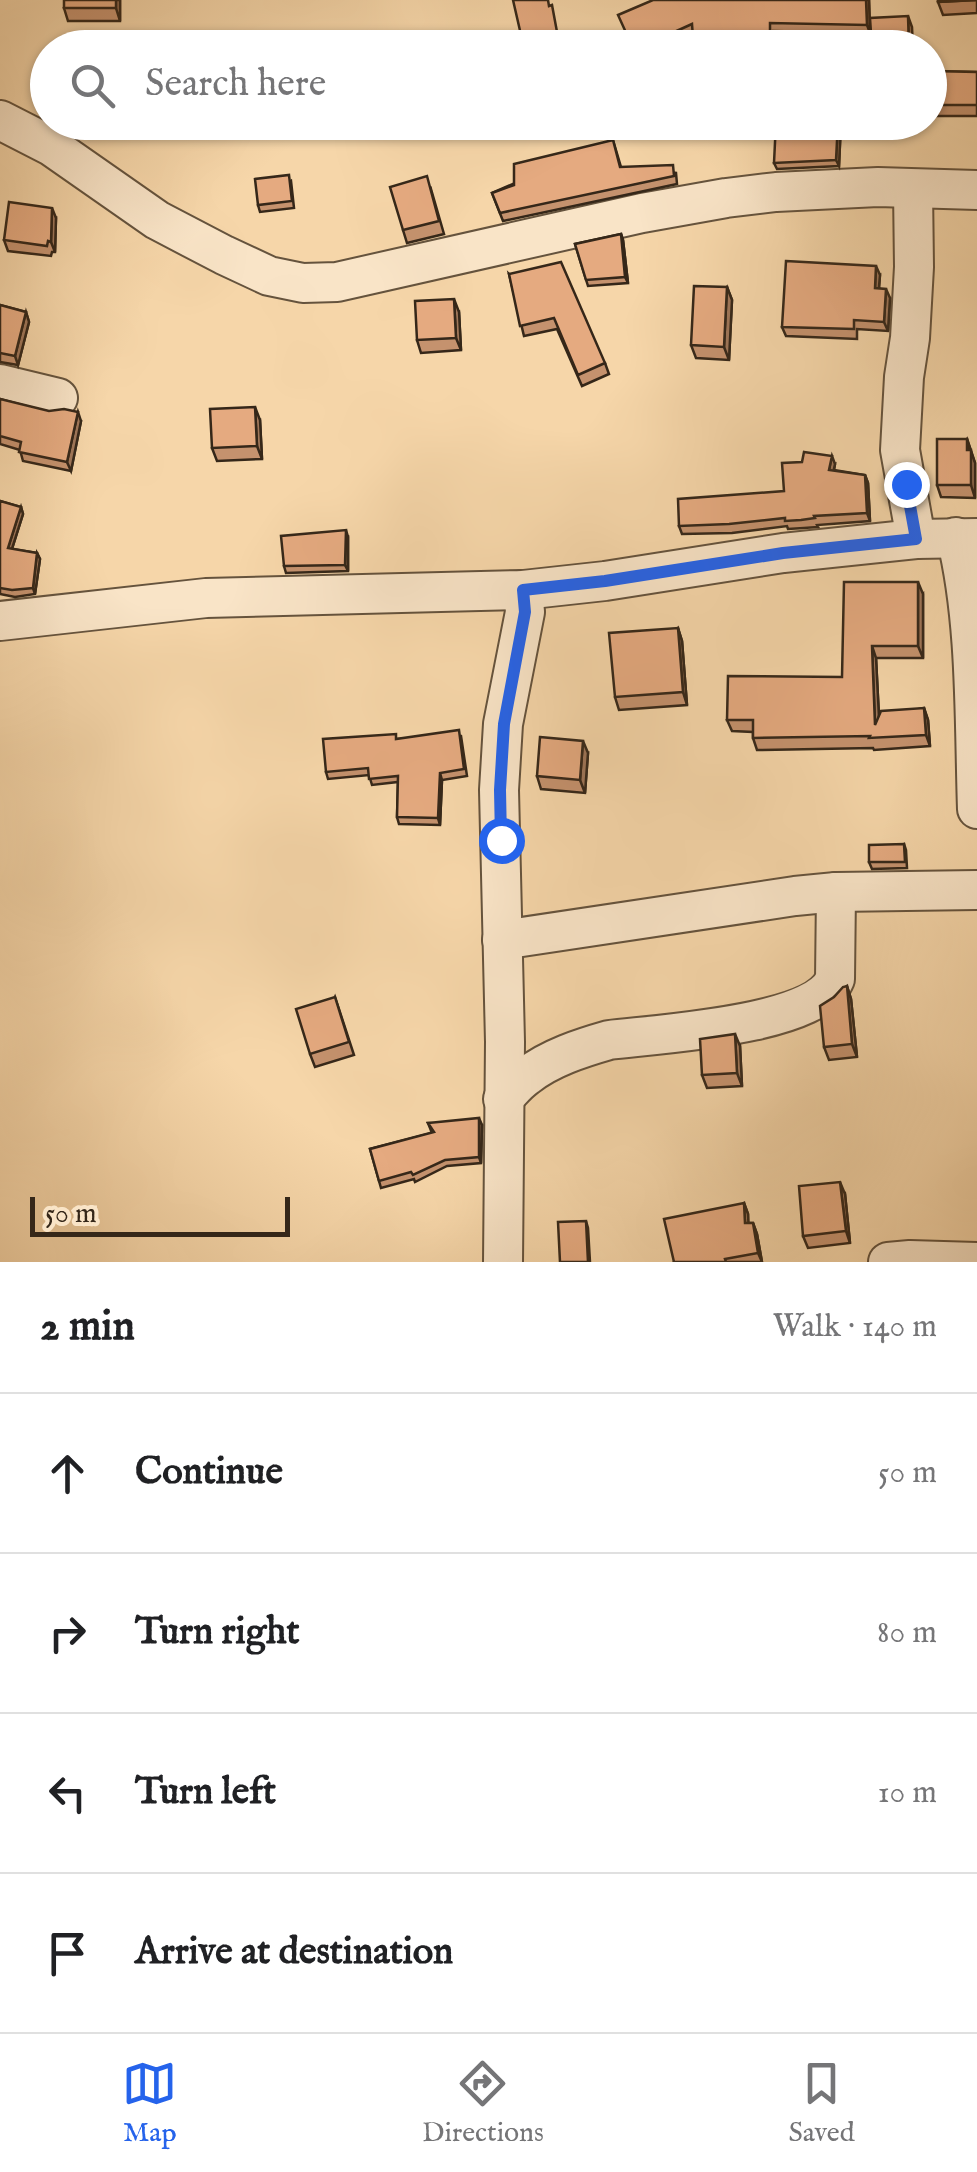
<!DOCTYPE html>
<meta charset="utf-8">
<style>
body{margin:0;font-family:"IM FELL English",serif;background:#f2f2f2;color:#202124}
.scale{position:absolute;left:30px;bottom:25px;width:260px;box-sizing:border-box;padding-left:10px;border:5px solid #352719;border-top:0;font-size:28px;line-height:35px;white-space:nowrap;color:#352719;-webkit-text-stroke:8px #f9e4c7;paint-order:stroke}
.stop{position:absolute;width:30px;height:30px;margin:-22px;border:8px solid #2563eb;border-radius:50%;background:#fff}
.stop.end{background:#2563eb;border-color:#fff;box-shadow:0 2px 10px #0008}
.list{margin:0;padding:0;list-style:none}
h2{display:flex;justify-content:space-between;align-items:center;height:130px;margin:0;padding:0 40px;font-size:42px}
h2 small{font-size:32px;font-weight:400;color:#757577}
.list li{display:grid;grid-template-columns:65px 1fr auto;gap:30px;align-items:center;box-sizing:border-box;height:160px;padding:0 40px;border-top:2px solid #e0e0e0}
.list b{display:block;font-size:38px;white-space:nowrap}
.list em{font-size:32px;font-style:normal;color:#757577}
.icon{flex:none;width:55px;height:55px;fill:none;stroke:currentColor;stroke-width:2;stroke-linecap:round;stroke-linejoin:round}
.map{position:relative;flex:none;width:977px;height:1262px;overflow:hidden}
.search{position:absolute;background:#fff;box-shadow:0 2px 8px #0004;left:30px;right:30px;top:30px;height:110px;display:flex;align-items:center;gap:25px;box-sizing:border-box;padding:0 35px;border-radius:55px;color:#757577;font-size:38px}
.sheet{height:770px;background:#fff}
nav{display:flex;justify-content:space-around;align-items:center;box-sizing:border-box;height:140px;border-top:2px solid #e0e0e0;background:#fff;font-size:28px;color:#757577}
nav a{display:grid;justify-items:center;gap:5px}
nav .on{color:#2563eb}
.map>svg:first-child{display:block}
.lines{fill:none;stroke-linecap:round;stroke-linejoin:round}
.street-casing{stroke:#65533d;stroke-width:42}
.street{stroke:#f9e4c7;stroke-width:38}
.wall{fill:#c5926e;stroke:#352719;stroke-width:2.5}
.shaded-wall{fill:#a0775a;stroke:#352719;stroke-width:2.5}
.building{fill:#e5aa80;stroke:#352719;stroke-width:2.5}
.route{stroke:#2563eb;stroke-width:12}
</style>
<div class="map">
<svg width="977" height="1262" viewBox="0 0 977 1262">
<rect width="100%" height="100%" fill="#f6d6a9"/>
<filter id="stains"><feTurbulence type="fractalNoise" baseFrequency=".002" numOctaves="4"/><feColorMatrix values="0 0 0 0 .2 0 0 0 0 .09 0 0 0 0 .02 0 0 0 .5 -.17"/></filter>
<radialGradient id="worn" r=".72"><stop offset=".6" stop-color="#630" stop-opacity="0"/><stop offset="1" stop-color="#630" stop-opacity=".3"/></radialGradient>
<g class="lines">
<defs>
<g id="street">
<path d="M0 120 51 146 157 220 224 255 269 276 303 283 337 282 642 213 726 198 776 192 878 187 977 190"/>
<path d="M913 189 914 267 910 338 904 377 900 450 916 539"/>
<path d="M0 384 58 398"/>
<path d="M956 537C977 622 974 721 977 809"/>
<path d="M0 621 206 598 523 590 605 581 783 553 916 539 977 538"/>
<path d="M502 940 795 896 836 892 977 890"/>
<path d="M503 1099C511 1091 518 1082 527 1076 550 1058 581 1048 609 1040 657 1034 816 1026 835 979L836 892"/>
<path d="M503 1262 505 1042 499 790 503 724 525 612 523 590"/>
<path d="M888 1262 910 1260 977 1262"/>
</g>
</defs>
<use href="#street" class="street-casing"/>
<use href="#street" class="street"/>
</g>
<g class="wall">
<path d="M120 0V21H68L64 8Z"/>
<path d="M653 0H869L870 33 773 31V44L745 45 744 42 696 46 693 33 660 48H632Z"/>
<path d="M977 0V13L943 15 938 2Z"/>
<path d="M930 71 977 72V116H930Z"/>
<path d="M841 122 839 166 777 169 774 163Z"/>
<path d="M878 122H910V130L880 128Z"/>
<path d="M613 140 621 167 676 173 677 184 503 221 492 193Z"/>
<path d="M291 181 294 208 260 212 258 205Z"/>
<path d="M431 189 444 234 407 243 403 230Z"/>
<path d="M56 218 55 252H52L51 256 8 251 4 240Z"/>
<path d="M621 234 623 240 628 283 588 286 575 244Z"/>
<path d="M509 274 605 363 609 374 582 386 557 329 524 336Z"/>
<path d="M880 275 879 288 890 298 888 331 857 329V339L786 336 782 327Z"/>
<path d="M727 287 732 300 729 360 696 358 691 345Z"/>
<path d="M0 305 26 312 29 322 18 365 0 362Z"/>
<path d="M459 312 461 350 421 353 417 340Z"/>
<path d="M0 399 81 421 71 471 23 461 20 450 0 444Z"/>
<path d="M260 420 262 459 217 461 212 448Z"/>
<path d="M967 439 975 463V498L941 497 937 485Z"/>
<path d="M835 464 834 470 865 475 868 483 870 521 817 525 818 527 804 528 788 529 787 526 732 533 682 534 679 526 784 491Z"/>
<path d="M0 501 21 507 23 514 12 549 37 553 40 559 35 594 15 597 0 594Z"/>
<path d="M348 537V571L286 573 284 566Z"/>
<path d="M923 594V658H876L879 717 924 708 928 720 930 746 874 750 873 748 757 750 753 738V732L732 731 727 720 842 677Z"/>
<path d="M678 628 682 641 687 705 619 710 615 697Z"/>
<path d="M461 736 467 776 442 780 440 825 399 824 397 817 398 782 372 785 369 775 328 779 326 772 398 739Z"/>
<path d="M588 753 585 793 541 789 537 776Z"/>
<path d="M904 844 906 850 907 868 872 869 869 862Z"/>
<path d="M847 986 851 999 857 1057 829 1060 824 1047 834 997Z"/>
<path d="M335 997 354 1055 315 1067 310 1054Z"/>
<path d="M740 1046 742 1086 707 1088 702 1075Z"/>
<path d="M428 1123 482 1125 481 1163 447 1166 415 1182 414 1179 381 1188 370 1149 432 1133Z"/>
<path d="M845 1194 850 1243 808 1248 803 1236Z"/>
<path d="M744 1203 748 1214V1223H753L757 1234 762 1262H674Z"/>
</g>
<g class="shaded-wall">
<path d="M116 0H120V21L116 8Z"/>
<path d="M866 0H869L870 33 867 25Z"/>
<path d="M908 16 912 27 913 48H909Z"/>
<path d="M838 122H841L839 166 836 160Z"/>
<path d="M52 208 56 218 55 252 51 242Z"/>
<path d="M621 234 623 240 628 283 625 277Z"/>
<path d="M876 266 880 275 878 298 875 288Z"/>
<path d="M727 287 732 300 729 360 724 347Z"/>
<path d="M886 289 890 298 888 331 884 322Z"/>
<path d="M454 299 459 312 461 350 456 338Z"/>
<path d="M26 312 29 322 18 365 15 356Z"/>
<path d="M255 407 260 420 262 459 257 446Z"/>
<path d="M78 412 81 421 71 471 67 462Z"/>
<path d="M967 439 975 463V498L971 485Z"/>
<path d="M832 456 835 464 832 478 829 470Z"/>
<path d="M865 475 868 483 870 521 867 513Z"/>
<path d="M21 507 23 514 10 555 8 548Z"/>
<path d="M346 530 348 537V571L345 565Z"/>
<path d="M37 553 40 559 35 594 33 588Z"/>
<path d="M918 582 923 594V658L918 646Z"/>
<path d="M678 628 682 641 687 705 683 692Z"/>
<path d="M872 646 876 658 880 737 875 725Z"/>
<path d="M924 708 928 720 930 746 926 735Z"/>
<path d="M583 741 588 753 585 793 580 780Z"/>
<path d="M440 773 442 780 440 825 438 818Z"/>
<path d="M847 986 851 999 857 1057 852 1044Z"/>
<path d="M735 1034 740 1046 742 1086 737 1073Z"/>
<path d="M479 1118 482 1125 481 1163 479 1157Z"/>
<path d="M840 1182 845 1194 850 1243 846 1231Z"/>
<path d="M744 1203 748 1214 749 1234 745 1223Z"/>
<path d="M586 1221 588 1228 590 1262H588Z"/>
<path d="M753 1223 757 1234 762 1262 758 1253Z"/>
</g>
<g class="building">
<rect x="64" y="0" width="52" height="8"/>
<path d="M513 0H548L549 6 552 5 560 48H524Z"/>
<path d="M653 0H866L867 25 770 23V36L742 37V33L693 38 692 24 639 48H633L618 15Z"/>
<path d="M938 0H975L938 2Z"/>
<path d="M908 16 909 48H872L870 18Z"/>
<path d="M930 71 977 72V105H930Z"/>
<path d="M776 122H838L836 160 774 163Z"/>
<path d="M613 140 620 167 673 165 674 176 500 213 492 193 514 185V164Z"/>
<path d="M289 175 292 201 258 205 255 179Z"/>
<path d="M427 176 439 221 403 230 390 187Z"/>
<path d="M9 202 52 208 51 242 48 241 47 246 4 240Z"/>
<path d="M621 234 625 277 586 280 575 244Z"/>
<path d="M786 261 876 266 875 288 886 289 884 322 854 320V329L782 327Z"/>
<path d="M561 262 605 363 578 375 554 318 520 326 509 274Z"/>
<path d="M694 286 727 287 724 347 691 345Z"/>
<path d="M454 299 456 338 417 340 415 301Z"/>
<path d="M0 305 26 312 15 356 0 353Z"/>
<path d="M0 399 49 411 64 409 78 412 67 462 19 452 21 442 0 436Z"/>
<path d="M255 407 257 446 212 448 210 409Z"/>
<path d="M937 439H967V450H971V485H937Z"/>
<path d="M804 452 832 456 829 470 865 475 867 513 814 516 815 518 801 520 785 521V518L729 524 679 526 678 499 784 491 782 463 802 462Z"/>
<path d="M0 501 21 507 8 548 37 553 33 588 12 590 0 588Z"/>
<path d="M346 530 345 565 284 566 281 536Z"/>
<path d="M844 582H918V646H872L875 725 881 711 924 708 926 735 869 738 870 736 753 738V720H727L728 676 842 677Z"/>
<path d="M678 628 683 692 615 697 609 633Z"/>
<path d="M459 730 464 769 440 773 438 818 397 817 398 776 369 779 368 768 326 772 323 739 396 734V739Z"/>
<path d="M540 737 583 741 580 780 537 776Z"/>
<path d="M904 844 905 862H869V845Z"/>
<path d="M847 986 852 1044 824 1047 820 1006 834 997 843 987Z"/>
<path d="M335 997 349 1042 310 1054 296 1009Z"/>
<path d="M735 1034 737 1073 702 1075 700 1039Z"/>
<path d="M479 1118V1157L445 1160 413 1175 411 1172 379 1181 370 1149 434 1132 428 1123Z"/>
<path d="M840 1182 846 1231 803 1236 799 1186Z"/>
<path d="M744 1203 745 1223H753L758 1253 725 1259 726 1262H674L664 1219Z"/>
<path d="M586 1221 588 1262H560L558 1222Z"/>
</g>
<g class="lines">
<path class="route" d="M501 840 500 790 504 724 525 612 523 590 605 581 783 553 916 539 906 484"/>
</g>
<rect width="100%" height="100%" filter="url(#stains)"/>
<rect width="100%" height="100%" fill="url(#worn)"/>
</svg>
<div class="scale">50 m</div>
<div class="stop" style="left:501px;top:840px"></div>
<div class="stop end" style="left:906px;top:484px"></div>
<div class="search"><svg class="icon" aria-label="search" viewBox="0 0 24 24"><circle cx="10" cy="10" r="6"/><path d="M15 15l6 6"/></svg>Search here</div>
</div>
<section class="sheet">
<h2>2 min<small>Walk · 140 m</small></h2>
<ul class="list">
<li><svg class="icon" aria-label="ahead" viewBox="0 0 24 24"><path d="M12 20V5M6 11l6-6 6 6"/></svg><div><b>Continue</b></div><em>50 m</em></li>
<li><svg class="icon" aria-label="right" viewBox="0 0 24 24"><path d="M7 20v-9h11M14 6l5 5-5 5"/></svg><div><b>Turn right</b></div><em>80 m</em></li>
<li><svg class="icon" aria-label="left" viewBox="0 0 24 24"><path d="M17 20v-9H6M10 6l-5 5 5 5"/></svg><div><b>Turn left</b></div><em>10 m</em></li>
<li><svg class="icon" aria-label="arrive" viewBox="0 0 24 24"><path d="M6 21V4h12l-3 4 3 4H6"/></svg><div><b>Arrive at destination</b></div></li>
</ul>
</section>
<nav>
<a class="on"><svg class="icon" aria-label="map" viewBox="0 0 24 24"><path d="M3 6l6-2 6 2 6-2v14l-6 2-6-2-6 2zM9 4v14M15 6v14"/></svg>Map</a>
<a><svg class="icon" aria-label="directions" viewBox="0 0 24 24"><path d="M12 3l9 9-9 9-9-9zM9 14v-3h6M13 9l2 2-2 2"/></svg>Directions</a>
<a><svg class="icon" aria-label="saved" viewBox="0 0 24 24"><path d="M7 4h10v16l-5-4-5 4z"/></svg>Saved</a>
</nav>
